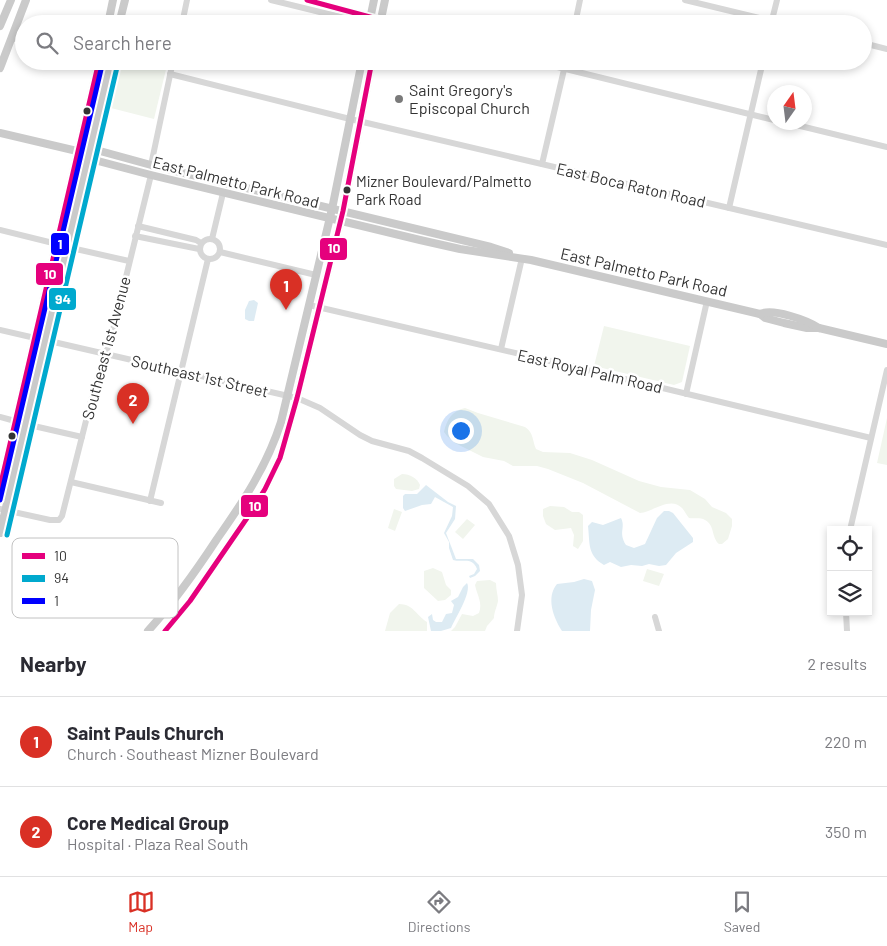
<!DOCTYPE html>
<meta charset="utf-8">
<style>
body{margin:0;font-family:Barlow,sans-serif;background:#f7f7f7;color:#2b2b33}
.controls{position:absolute;right:15px;bottom:15px;display:grid;overflow:hidden;border-radius:0px;box-shadow:0 2px 8px #0003}
.controls button{width:45px;height:45px;display:grid;place-items:center;padding:0;border:0;border-bottom:1px solid #e1e1e2;background:#fff;color:#2b2b33;font:25px sans-serif}
.compass{position:absolute;left:767px;top:85px;width:45px;height:45px;border-radius:50%;background:#fff;box-shadow:0 2px 8px #0003;rotate:14deg}
.you{position:absolute;left:460px;top:430px;width:18px;height:18px;margin:-12px;border:4px solid #fff;border-radius:50%;background:#1a73e8;box-shadow:0 0 0 8px #1a73e833}
.badge{display:grid;place-items:center;width:32px;height:32px;border-radius:50%;background:#d93025;color:#fff;font-size:16px;font-weight:700}
.pin{position:absolute;translate:-50% -41px;filter:drop-shadow(0 1px 2px #0008)}
.pin::after{content:'';position:absolute;top:26px;width:18px;height:15px;background:inherit;clip-path:polygon(0 0,100% 0,50% 100%)}
.list{margin:0;padding:0;list-style:none}
h2{display:flex;justify-content:space-between;align-items:center;height:65px;margin:0;padding:0 20px;font-size:21px}
h2 small{font-size:16px;font-weight:400;color:#7c7c81}
.list li{display:grid;grid-template-columns:32px 1fr auto;gap:15px;align-items:center;box-sizing:border-box;height:90px;padding:0 20px;border-top:1px solid #e1e1e2}
.list b{display:block;font-size:19px;white-space:nowrap}
.list p{margin:0;font-size:16px;white-space:nowrap;color:#7c7c81}
.list em{font-size:16px;font-style:normal;color:#7c7c81}
.icon{flex:none;width:28px;height:28px;fill:none;stroke:currentColor;stroke-width:2;stroke-linecap:round;stroke-linejoin:round}
.map{position:relative;flex:none;width:887px;height:631px;overflow:hidden}
.search{position:absolute;background:#fff;box-shadow:0 2px 8px #0003;left:15px;right:15px;top:15px;height:55px;display:flex;align-items:center;gap:12px;box-sizing:border-box;padding:0 18px;border-radius:28px;color:#7c7c81;font-size:19px}
.sheet{height:245px;background:#fff}
nav{display:flex;justify-content:space-around;align-items:center;box-sizing:border-box;height:70px;border-top:1px solid #e1e1e2;background:#fff;font-size:14px;color:#7c7c81}
nav a{display:grid;justify-items:center;gap:2px}
nav .on{color:#d93025}
.map>svg:first-child{display:block}
.green{fill:#f1f5ed}
.water{fill:#ddebf3}
.lines{fill:none;stroke-linecap:round;stroke-linejoin:round}
.minor{stroke:#d7d7d7;stroke-width:6}
.major{stroke:#cacaca;stroke-width:8}
.bus-1-casing{stroke:#fff;stroke-width:9}
.bus-2-casing{stroke:#fff;stroke-width:9}
.bus-3-casing{stroke:#fff;stroke-width:9}
.bus-1{stroke:#e5007d;stroke-width:5}
.bus-2{stroke:#00a9ce;stroke-width:5}
.bus-3{stroke:#00f;stroke-width:5}
.poi-dot{fill:#7a7a7a;stroke:#fff;stroke-width:2}
.bus-dot{fill:#333;stroke:#fff;stroke-width:2}
.labels{text-anchor:middle;stroke-width:5;stroke-linejoin:round;paint-order:stroke}
.bus-label{font-size:15px;fill:#333;stroke:#fff;text-anchor:start}
.poi-label{font-size:16px;fill:#333;stroke:#fff;text-anchor:start}
.street-label{font-size:16px;fill:#333;stroke:#fff}
.key{fill:#fff;stroke:#c2c2c2;stroke-width:1}
.key-label{font-size:14px;fill:#333}
.line-badge{stroke:#fff;stroke-width:2}
.badge-label{font-size:14px;text-anchor:middle;font-weight:bold;fill:#fff}
</style>
<div class="map">
<svg width="887" height="631" viewBox="0 0 887 631">
<rect width="100%" height="100%" fill="#fff"/>
<g class="green">
<path d="M116 61H168L154 119 107 107Z"/>
<path d="M604 326 690 346 682 382 674 385 594 366Z"/>
<path d="M465 408 478 413 525 427C534 433 532 440 536 449L543 452 570 453 592 460 639 481 661 487 690 490 705 499 712 507 726 513 732 519V526L728 539 722 544H719C711 537 715 525 705 520 700 517 694 519 689 518 686 515 685 511 682 508 670 496 653 512 640 513L583 483 548 469 537 466H513L504 461 483 457 455 443 447 436 444 432C447 419 452 411 465 408Z"/>
<path d="M887 418V465L877 463Z"/>
<path d="M402 474C410 474 417 478 420 485L419 489 412 491 396 489 394 486V479Z"/>
<path d="M550 506 564 507 572 512H579L583 515V541L578 549 573 546 574 535 571 528 555 530 546 524 543 516V509Z"/>
<path d="M394 509 402 512 395 531 388 528Z"/>
<path d="M467 519 475 525 463 539 455 532Z"/>
<path d="M433 568 442 572 446 585 451 590V595L445 600 438 601 424 588V571Z"/>
<path d="M647 569 664 574 659 586 643 581Z"/>
<path d="M490 580 496 583C496 590 498 595 498 601 497 607 494 612 494 618L487 626 485 631H451L455 627 462 614 473 616 479 613C483 603 477 595 475 585L477 581Z"/>
<path d="M399 604C413 604 416 615 427 622V631H385L390 613Z"/>
</g>
<g class="water">
<path d="M254 300 258 303 254 321H249L245 319V310L249 301Z"/>
<path d="M426 485 448 502 456 506 455 519 446 533 456 559H473L479 565 480 571 475 576 470 578 469 576 474 574 477 569C472 556 463 563 453 560L449 548V542L444 533 452 516 453 507 435 497 431 504 422 505 405 511 403 508V496L405 494H417Z"/>
<path d="M664 511H669L673 513 693 538V542L676 553 666 565 659 566 649 564 642 566 631 565 621 567 610 562 604 565C587 555 590 543 588 526L592 522 603 525 621 518C626 528 618 532 626 545L634 548 645 544 657 518Z"/>
<path d="M584 579 592 581 595 590 591 610 590 631H562C553 617 546 597 557 584L574 582Z"/>
<path d="M467 583C472 592 456 617 451 628L441 631H431L428 617 432 614 433 620 436 622H442L446 614 452 613 454 605 451 601 458 597 463 587Z"/>
</g>
<g class="lines">
<g class="minor">
<path d="M271 0 369 24"/>
<path d="M307 0 394 24"/>
<path d="M685 0 784 24"/>
<path d="M182 24 187 0"/>
<path d="M575 24 580 0"/>
<path d="M771 24 777 0"/>
<path d="M12 38 24 41"/>
<path d="M863 43 887 49"/>
<path d="M533 61 774 120"/>
<path d="M170 74 350 119 887 245"/>
<path d="M784 122 887 147"/>
<path d="M542 164 566 61"/>
<path d="M151 165 173 61"/>
<path d="M729 208 763 61"/>
<path d="M138 226 196 240 201 243"/>
<path d="M0 230 57 244"/>
<path d="M135 236 199 249"/>
<circle cx="210" cy="249" r="10"/>
<path d="M212 239 223 193"/>
<path d="M67 247 129 261"/>
<path d="M220 252 316 275"/>
<path d="M309 305 550 361 871 438"/>
<path d="M0 330 35 338"/>
<path d="M45 340 297 398 320 408 360 435 372 441 409 451 422 458 468 486 489 504 509 536 518 565 522 595 517 631"/>
<path d="M501 349 522 258"/>
<path d="M686 394 707 301"/>
<path d="M0 417 15 421"/>
<path d="M25 424 82 437"/>
<path d="M71 482 161 503"/>
<path d="M150 501 208 259"/>
<path d="M0 509 50 520H59L62 516 93 393 112 334 151 175"/>
<path d="M850 530 887 370"/>
<path d="M846 612 847 631"/>
<path d="M655 617 659 631"/>
</g>
<g class="major">
<path d="M108 24 113 0"/>
<path d="M119 24 125 0"/>
<path d="M369 24 374 0"/>
<path d="M380 24 385 0"/>
<path d="M0 26 11 0"/>
<path d="M0 68 26 0"/>
<path d="M0 133 94 155 100 151 151 165 491 247 509 253"/>
<path d="M94 155 98 161 151 175 420 240 460 249 531 260 760 314 765 318 784 323 807 328H819L887 344"/>
<path d="M760 314C773 308 807 320 819 328"/>
<path d="M0 487 99 61"/>
<path d="M0 533 111 61"/>
<path d="M148 631C174 602 196 571 217 539 243 502 267 466 281 422L332 209 362 61"/>
<path d="M165 631 190 601 247 518 265 489 280 458 297 398 343 211 372 61"/>
</g>
<defs>
<g id="bus-1">
<path d="M307 0 381 20 380 24"/>
<path d="M0 487 99 61"/>
<path d="M165 631 190 601 247 518 265 489 280 458 297 398 343 211 372 61"/>
</g>
<path id="bus-2" d="M7 535 118 63"/>
<path id="bus-3" d="M0 500 103 61"/>
</defs>
<use href="#bus-1" class="bus-1-casing"/>
<use href="#bus-2" class="bus-2-casing"/>
<use href="#bus-3" class="bus-3-casing"/>
<use href="#bus-1" class="bus-1"/>
<use href="#bus-2" class="bus-2"/>
<use href="#bus-3" class="bus-3"/>
</g>
<circle class="poi-dot" cx="399" cy="99" r="5"/>
<g class="bus-dot">
<circle cx="87" cy="111" r="4.5"/>
<circle cx="347" cy="190" r="4.5"/>
<circle cx="12" cy="436" r="4.5"/>
</g>
<g class="labels">
<g class="bus-label">
<text x="356" y="187">Mizner Boulevard/Palmetto<tspan x="356" dy="18">Park Road</tspan></text>
</g>
<g class="poi-label">
<text x="409" y="96">Saint Gregory's<tspan x="409" dy="18">Episcopal Church</tspan></text>
</g>
<g class="street-label">
<text transform="translate(236 182) rotate(14)" y="6">East Palmetto Park Road</text>
<text transform="translate(631 185) rotate(13)" y="6">East Boca Raton Road</text>
<text transform="translate(644 272) rotate(13)" y="6">East Palmetto Park Road</text>
<text transform="translate(106 348) rotate(-75)" y="6">Southeast 1st Avenue</text>
<text transform="translate(590 371) rotate(13)" y="6">East Royal Palm Road</text>
<text transform="translate(200 376) rotate(13)" y="6">Southeast 1st Street</text>
</g>
</g>
<rect x="12" y="538" width="166" height="80" rx="8" class="key"/>
<rect x="22" y="553" width="23" height="6" fill="#e5007d"/>
<rect x="22" y="575" width="23" height="7" fill="#00a9ce"/>
<rect x="22" y="598" width="23" height="6" fill="#00f"/>
<g class="key-label">
<text x="54" y="561">10</text>
<text x="54" y="583">94</text>
<text x="54" y="606">1</text>
</g>
<g class="line-badge">
<rect x="50" y="232" width="20" height="24" rx="5" fill="#00f"/>
<rect x="319" y="237" width="29" height="24" rx="5" fill="#e5007d"/>
<rect x="35" y="262" width="29" height="24" rx="5" fill="#e5007d"/>
<rect x="48" y="287" width="29" height="24" rx="5" fill="#00a9ce"/>
<rect x="240" y="494" width="29" height="24" rx="5" fill="#e5007d"/>
</g>
<g class="badge-label">
<text x="60" y="249">1</text>
<text x="334" y="253">10</text>
<text x="50" y="279">10</text>
<text x="63" y="304">94</text>
<text x="255" y="511">10</text>
</g>
</svg>
<div class="controls">
<button><svg class="icon" aria-label="locate" viewBox="0 0 24 24"><circle cx="12" cy="12" r="6"/><path d="M12 2v4M12 18v4M2 12h4M18 12h4"/></svg></button>
<button><svg class="icon" aria-label="layers" viewBox="0 0 24 24"><path d="M12 4l9 5-9 5-9-5zM3 14l9 5 9-5"/></svg></button>
</div>
<svg class="compass" viewBox="-18 -18 36 36"><path d="M0-13l5 13h-10z" fill="#e53935"/><path d="M0 13l5-13h-10z" fill="#7c7c81"/></svg>
<div class="you"></div>
<div class="pin badge" style="left:286px;top:310px">1</div>
<div class="pin badge" style="left:133px;top:424px">2</div>
<div class="search"><svg class="icon" aria-label="search" viewBox="0 0 24 24"><circle cx="10" cy="10" r="6"/><path d="M15 15l6 6"/></svg>Search here</div>
</div>
<section class="sheet">
<h2>Nearby<small>2 results</small></h2>
<ul class="list">
<li><span class="badge">1</span><div><b>Saint Pauls Church</b><p>Church · Southeast Mizner Boulevard</p></div><em>220 m</em></li>
<li><span class="badge">2</span><div><b>Core Medical Group</b><p>Hospital · Plaza Real South</p></div><em>350 m</em></li>
</ul>
</section>
<nav>
<a class="on"><svg class="icon" aria-label="map" viewBox="0 0 24 24"><path d="M3 6l6-2 6 2 6-2v14l-6 2-6-2-6 2zM9 4v14M15 6v14"/></svg>Map</a>
<a><svg class="icon" aria-label="directions" viewBox="0 0 24 24"><path d="M12 3l9 9-9 9-9-9zM9 14v-3h6M13 9l2 2-2 2"/></svg>Directions</a>
<a><svg class="icon" aria-label="saved" viewBox="0 0 24 24"><path d="M7 4h10v16l-5-4-5 4z"/></svg>Saved</a>
</nav>
